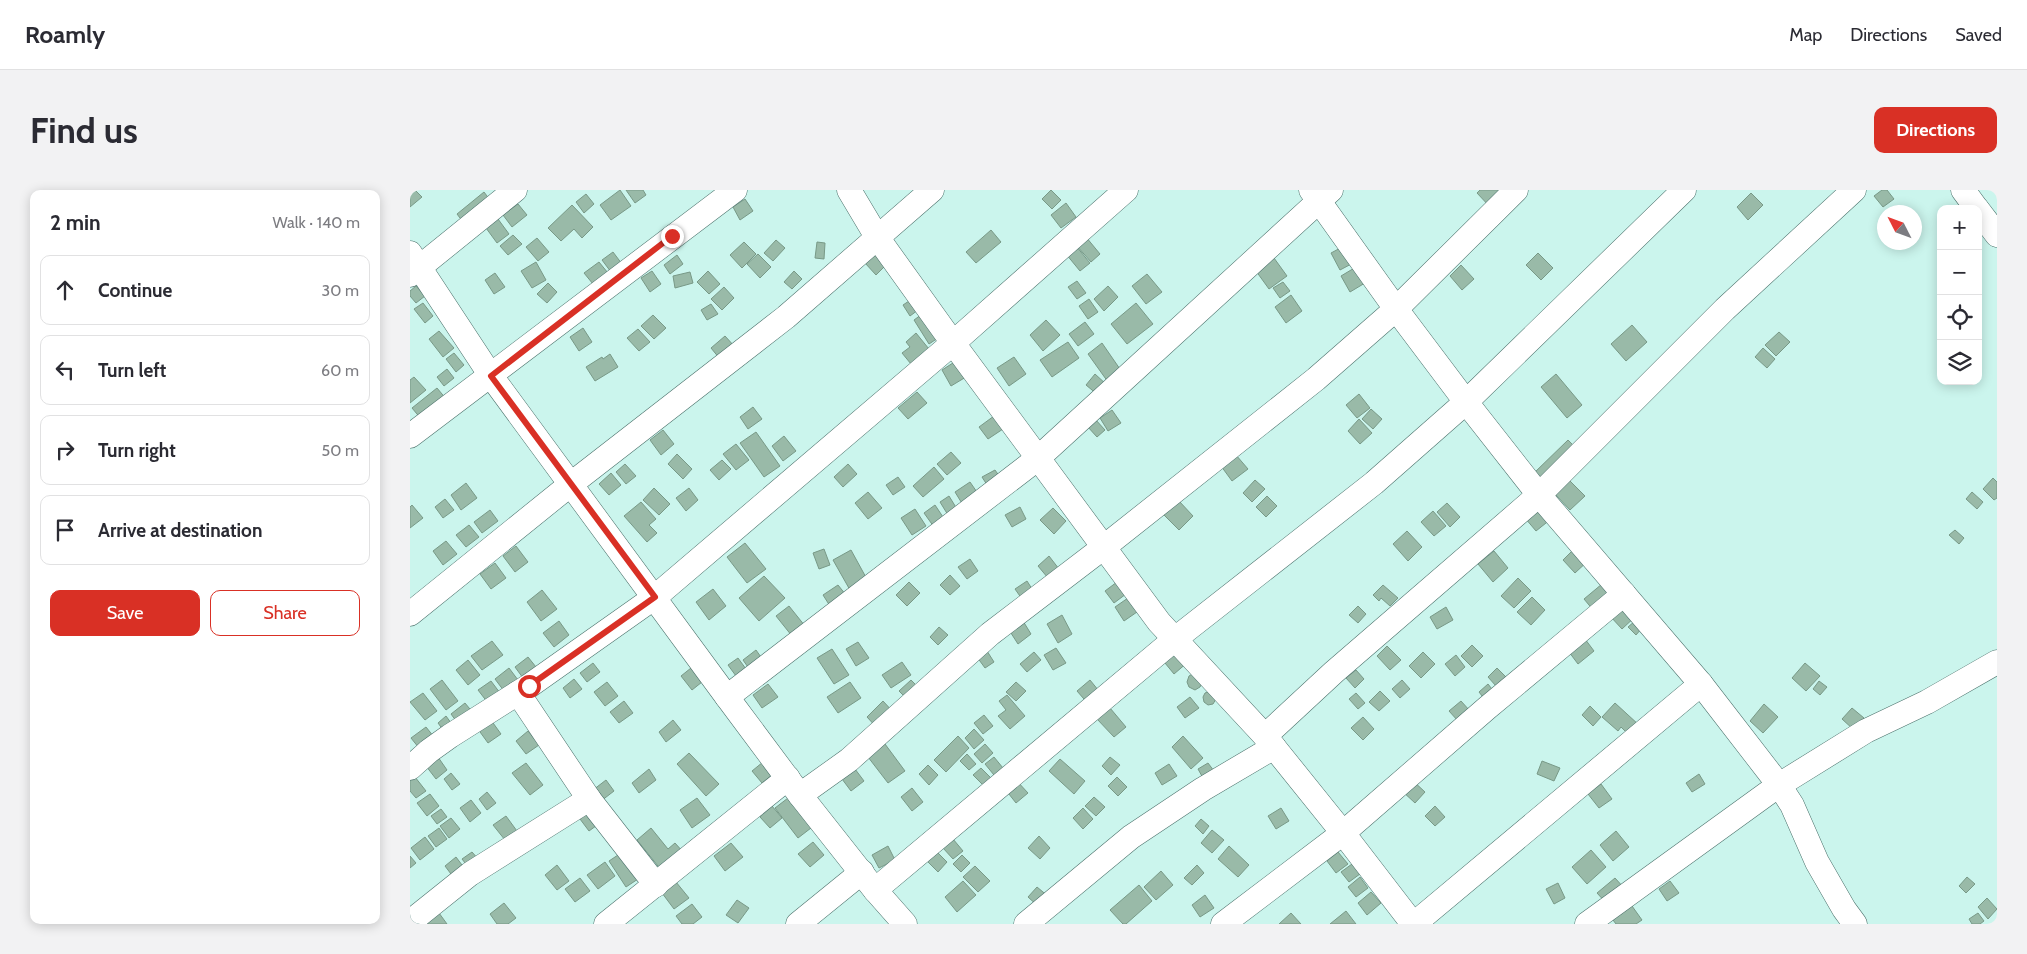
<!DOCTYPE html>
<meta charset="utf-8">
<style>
body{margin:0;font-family:Cabin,sans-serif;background:#f2f2f3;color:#2b2b33}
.controls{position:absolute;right:15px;top:15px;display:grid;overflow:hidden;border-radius:10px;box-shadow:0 2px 12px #0003}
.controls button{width:45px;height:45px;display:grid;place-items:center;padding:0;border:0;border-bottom:1px solid #e1e1e2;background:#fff;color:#2b2b33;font:25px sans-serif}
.compass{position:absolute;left:1467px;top:15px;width:45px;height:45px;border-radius:50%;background:#fff;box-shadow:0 2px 12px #0003;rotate:312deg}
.stop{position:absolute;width:15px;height:15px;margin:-11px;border:4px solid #d93025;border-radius:50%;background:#fff}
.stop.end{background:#d93025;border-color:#fff;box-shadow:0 1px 5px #0008}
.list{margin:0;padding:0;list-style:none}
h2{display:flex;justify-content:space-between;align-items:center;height:65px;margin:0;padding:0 20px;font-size:21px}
h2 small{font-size:16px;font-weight:400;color:#7c7c81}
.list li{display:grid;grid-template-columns:32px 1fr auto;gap:15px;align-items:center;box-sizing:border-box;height:70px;margin:0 10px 10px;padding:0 10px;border:1px solid #e1e1e2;border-radius:10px}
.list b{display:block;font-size:19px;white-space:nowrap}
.list em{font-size:16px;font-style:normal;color:#7c7c81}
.actions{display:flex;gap:10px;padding:15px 20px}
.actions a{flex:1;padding:11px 0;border:1px solid #d93025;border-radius:10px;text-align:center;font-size:18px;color:#d93025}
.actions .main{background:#d93025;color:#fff}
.icon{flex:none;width:28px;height:28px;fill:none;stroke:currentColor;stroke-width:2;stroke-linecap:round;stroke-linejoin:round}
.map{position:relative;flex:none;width:1587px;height:734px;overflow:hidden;border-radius:10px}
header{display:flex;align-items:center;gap:30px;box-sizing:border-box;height:70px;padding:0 25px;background:#fff;border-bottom:1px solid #e1e1e2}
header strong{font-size:24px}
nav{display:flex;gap:28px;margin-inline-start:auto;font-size:18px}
.intro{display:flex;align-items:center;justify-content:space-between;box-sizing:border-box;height:120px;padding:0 30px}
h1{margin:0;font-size:35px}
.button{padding:12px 22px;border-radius:10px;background:#d93025;color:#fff;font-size:18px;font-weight:700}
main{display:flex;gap:30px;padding:0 30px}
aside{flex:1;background:#fff;border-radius:10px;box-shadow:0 2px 12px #0003}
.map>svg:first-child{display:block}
.building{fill:#99baa8;stroke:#789987}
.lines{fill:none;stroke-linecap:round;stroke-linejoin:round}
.street-casing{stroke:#4b716b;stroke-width:25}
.street{stroke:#fff;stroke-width:24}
.route{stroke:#d93025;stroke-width:6}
</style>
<header>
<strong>Roamly</strong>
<nav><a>Map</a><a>Directions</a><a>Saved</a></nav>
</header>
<div class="intro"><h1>Find us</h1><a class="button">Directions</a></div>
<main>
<aside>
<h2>2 min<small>Walk · 140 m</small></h2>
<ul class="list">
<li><svg class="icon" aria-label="ahead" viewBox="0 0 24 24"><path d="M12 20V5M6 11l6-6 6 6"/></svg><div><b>Continue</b></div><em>30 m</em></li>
<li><svg class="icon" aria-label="left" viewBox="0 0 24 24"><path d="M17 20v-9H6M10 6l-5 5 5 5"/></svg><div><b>Turn left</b></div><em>60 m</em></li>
<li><svg class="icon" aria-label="right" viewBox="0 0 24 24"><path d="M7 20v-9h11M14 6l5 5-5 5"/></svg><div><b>Turn right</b></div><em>50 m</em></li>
<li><svg class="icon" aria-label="arrive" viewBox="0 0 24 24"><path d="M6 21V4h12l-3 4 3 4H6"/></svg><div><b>Arrive at destination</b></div></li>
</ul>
<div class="actions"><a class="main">Save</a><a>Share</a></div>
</aside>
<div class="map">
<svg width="1587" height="734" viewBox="0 0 1587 734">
<rect width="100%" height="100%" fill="#cbf5ed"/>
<g class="building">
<path d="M0 0H5L12 7 0 17Z"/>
<path d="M210 0 221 16 201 30 190 15Z"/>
<path d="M216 0H233L236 5 225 13Z"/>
<path d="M641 0 651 10 642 19 632 9Z"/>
<path d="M1070 0H1094L1081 18 1067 3Z"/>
<path d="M1472 0H1477L1484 9 1473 17 1464 6Z"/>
<path d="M74 2 83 14 56 36 47 24Z"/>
<path d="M1341 3 1353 15 1338 30 1327 17Z"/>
<path d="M176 4 184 14 174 23 166 12Z"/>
<path d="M335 9 343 21 330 30 323 17Z"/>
<path d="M656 13 666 27 651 38 641 25Z"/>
<path d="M108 14 117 25 102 37 93 25Z"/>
<path d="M162 15 183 37 172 48 164 39 151 51 138 38Z"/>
<path d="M88 29 99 44 87 53 76 38Z"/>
<path d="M581 40 591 52 566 73 556 62Z"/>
<path d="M103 45 112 54 98 65 90 56Z"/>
<path d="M676 47 690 64 681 72 666 55Z"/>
<path d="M127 48 139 62 128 71 116 57Z"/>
<path d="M366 50 375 58 363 71 354 63Z"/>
<path d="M334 52 346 64 332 78 320 65Z"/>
<path d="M407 52 415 53 414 69 405 68Z"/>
<path d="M936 55 945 72 930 80 921 63Z"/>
<path d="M666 56 680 73 670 81 656 64Z"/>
<path d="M203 62 212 74 201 82 192 70Z"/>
<path d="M467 62 477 74 466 85 455 73Z"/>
<path d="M1128 63 1143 78 1131 90 1116 75Z"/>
<path d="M348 64 361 77 350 88 337 74Z"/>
<path d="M267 65 273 74 260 84 254 75Z"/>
<path d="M864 68 877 86 859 99 846 81Z"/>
<path d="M126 72 136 90 122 98 111 81Z"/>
<path d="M189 72 198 83 183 94 174 83Z"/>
<path d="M1051 75 1064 89 1052 100 1040 86Z"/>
<path d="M946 77 955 93 940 102 931 86Z"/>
<path d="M242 81 251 94 240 102 231 88Z"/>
<path d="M298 81 310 94 299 104 287 92Z"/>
<path d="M384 81 392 89 382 99 374 92Z"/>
<path d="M280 82 283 93 265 98 263 86Z"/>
<path d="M85 83 95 97 84 104 75 90Z"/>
<path d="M737 84 752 102 736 114 722 96Z"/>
<path d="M667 91 676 103 667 109 658 97Z"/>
<path d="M873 92 880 101 870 108 863 98Z"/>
<path d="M138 93 147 102 137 113 127 104Z"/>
<path d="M6 96 15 106 6 113 0 106V101Z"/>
<path d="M698 96 708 107 694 121 684 109Z"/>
<path d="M314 97 324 108 312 120 301 109Z"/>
<path d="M881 105 892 121 876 133 865 117Z"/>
<path d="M505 107 512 117 500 126 493 115Z"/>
<path d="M679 109 688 122 678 129 669 116Z"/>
<path d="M13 113 23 126 15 133 4 119Z"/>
<path d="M726 113 743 134 717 154 701 134Z"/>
<path d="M301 114 308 124 297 130 291 120Z"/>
<path d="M515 122 531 146 519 154 504 130Z"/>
<path d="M243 125 256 138 244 149 231 136Z"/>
<path d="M636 130 650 145 633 161 620 145Z"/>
<path d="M675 132 684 144 668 156 659 144Z"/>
<path d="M1222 135 1237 152 1216 171 1201 154Z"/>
<path d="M173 138 182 152 169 161 160 147Z"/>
<path d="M228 139 240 152 229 161 217 148Z"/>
<path d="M29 141 44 158 33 167 19 149Z"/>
<path d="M1369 142 1380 152 1366 166 1355 155Z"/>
<path d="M506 143 519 159 501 174 492 163 500 157 496 152Z"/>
<path d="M315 146 325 157 310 169 301 158Z"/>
<path d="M658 152 669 168 642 187 630 170Z"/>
<path d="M692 153 712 182 698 192 678 164Z"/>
<path d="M1353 158 1365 169 1357 178 1345 167Z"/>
<path d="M44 163 54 175 46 182 36 169Z"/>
<path d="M200 164 208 177 185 191 176 177 192 167 193 169Z"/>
<path d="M604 167 616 184 599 196 587 178Z"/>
<path d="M546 171 556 187 541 196 532 180Z"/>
<path d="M37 179 44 188 34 196 27 187Z"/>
<path d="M685 184 697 195 688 205 676 195Z"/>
<path d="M1146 184 1172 215 1157 228 1131 197Z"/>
<path d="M4 187 16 200 0 213V190Z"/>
<path d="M27 198 37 210 12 230 2 218Z"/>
<path d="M507 202 517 213 498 229 488 218Z"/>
<path d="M949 204 960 218 947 228 936 215Z"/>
<path d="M343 217 352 229 338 239 330 227Z"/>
<path d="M961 219 972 229 963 239 952 229Z"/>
<path d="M702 220 711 233 698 241 690 228Z"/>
<path d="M584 226 593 239 578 249 569 237Z"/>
<path d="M685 229 695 240 687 247 677 236Z"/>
<path d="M949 229 962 243 950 254 938 241Z"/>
<path d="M253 240 264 254 251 265 240 250Z"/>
<path d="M346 242 370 276 354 287 330 253Z"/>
<path d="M374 246 386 261 373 271 362 256Z"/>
<path d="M1158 250 1169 261 1135 294 1124 283Z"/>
<path d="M326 254 339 270 326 280 313 264Z"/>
<path d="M541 262 551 273 537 285 527 274Z"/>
<path d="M267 264 282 279 273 289 258 274Z"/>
<path d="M826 265 838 279 822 291 811 276Z"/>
<path d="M312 270 321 279 309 290 300 280Z"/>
<path d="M215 274 226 286 216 294 206 282Z"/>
<path d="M438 274 447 284 433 297 424 287Z"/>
<path d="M524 277 534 289 513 307 503 296Z"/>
<path d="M585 280 592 290 579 298 572 287Z"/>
<path d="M201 283 211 295 199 305 189 294Z"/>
<path d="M488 287 495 297 483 305 476 295Z"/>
<path d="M1583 288 1587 292V308L1584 310 1573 299Z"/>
<path d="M845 290 855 299 842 312 833 303Z"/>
<path d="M1160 291 1175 306 1160 320 1145 304Z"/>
<path d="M560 292 569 305 553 315 545 302Z"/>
<path d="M56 293 67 308 51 320 41 305Z"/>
<path d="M244 298 260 314 249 325 233 310Z"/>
<path d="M279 298 288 310 276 321 266 308Z"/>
<path d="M458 302 472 318 458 329 445 313Z"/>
<path d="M1562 302 1573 312 1567 319 1556 309Z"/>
<path d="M539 306 547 319 538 325 530 312Z"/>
<path d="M857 306 867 316 856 327 846 317Z"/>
<path d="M35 309 44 320 33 328 25 317Z"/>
<path d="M769 311 783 326 769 340 754 325Z"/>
<path d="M231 312 246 329 239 335 247 343 237 352 214 326Z"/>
<path d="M1037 313 1050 327 1040 337 1027 322Z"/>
<path d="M2 315 13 328 0 338V317Z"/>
<path d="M525 315 535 330 524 337 514 323Z"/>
<path d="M1131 316 1141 329 1126 341 1115 328Z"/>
<path d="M610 317 616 329 602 337 595 325Z"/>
<path d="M643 318 656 331 644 344 630 330Z"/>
<path d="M505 319 516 336 502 345 491 328Z"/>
<path d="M80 320 88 331 72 343 64 332Z"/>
<path d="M1023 321 1036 336 1024 346 1011 332Z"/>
<path d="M59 335 69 347 56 357 46 345Z"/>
<path d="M1545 340 1554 348 1549 354 1539 345Z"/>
<path d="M997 341 1012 357 998 371 983 354Z"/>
<path d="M36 351 47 364 33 375 23 361Z"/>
<path d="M335 353 356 379 337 393 317 367Z"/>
<path d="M106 356 118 372 105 382 93 366Z"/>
<path d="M1167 356 1180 369 1165 383 1153 370Z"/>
<path d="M414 359 420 375 409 379 403 363Z"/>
<path d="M441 360 458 391 440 400 423 370Z"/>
<path d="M1084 361 1098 378 1083 392 1068 374Z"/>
<path d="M639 366 649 379 638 388 628 376Z"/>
<path d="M560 369 568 381 557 389 548 377Z"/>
<path d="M85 373 96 388 81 399 70 384Z"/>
<path d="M540 385 550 396 540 405 530 395Z"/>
<path d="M354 386 375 408 349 431 329 408Z"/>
<path d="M1108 388 1121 401 1104 418 1091 406Z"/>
<path d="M1198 389 1209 401 1184 421 1174 409Z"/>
<path d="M617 391 624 402 612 409 605 399Z"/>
<path d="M499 392 510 403 497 416 486 405Z"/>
<path d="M707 392 716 404 704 413 695 401Z"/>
<path d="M428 395 436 405 420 416 413 405Z"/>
<path d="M973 395 988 408 980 416 971 408 969 411 963 405Z"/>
<path d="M303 399 316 416 299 430 286 412Z"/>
<path d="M132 400 147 419 131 431 117 412Z"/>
<path d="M1122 407 1135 420 1121 435 1107 422Z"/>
<path d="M718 408 727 422 714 431 705 417Z"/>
<path d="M1215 412 1227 425 1212 439 1200 426Z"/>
<path d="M379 416 395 436 382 446 366 426Z"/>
<path d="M948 416 956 424 948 433 939 425Z"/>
<path d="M1036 417 1043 430 1027 439 1020 427Z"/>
<path d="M652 425 662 444 648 453 637 434Z"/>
<path d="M149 431 159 445 144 457 133 443Z"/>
<path d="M613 431 621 444 608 454 599 440Z"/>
<path d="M1225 431 1232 438 1226 445 1218 437Z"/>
<path d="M529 437 538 445 528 455 520 447Z"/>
<path d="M1175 449 1184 461 1168 474 1159 462Z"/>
<path d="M82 451 93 465 72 480 61 466Z"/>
<path d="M448 452 459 468 446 476 436 459Z"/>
<path d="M1062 455 1073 466 1062 477 1051 466Z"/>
<path d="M977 456 991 470 980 480 967 466Z"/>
<path d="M646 458 656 473 643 480 634 465Z"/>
<path d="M422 459 439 485 424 494 407 468Z"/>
<path d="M346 460 353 470 340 480 333 470Z"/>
<path d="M769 460 778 472 764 484 755 473Z"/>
<path d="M577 461 584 472 575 478 567 467Z"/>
<path d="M624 462 631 470 617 482 610 474Z"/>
<path d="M1013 462 1025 474 1011 488 999 476Z"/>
<path d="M1046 465 1055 477 1045 486 1035 474Z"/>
<path d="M118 467 126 477 113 488 105 477Z"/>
<path d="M328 468 336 479 326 486 318 475Z"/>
<path d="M58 470 70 485 58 495 46 480Z"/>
<path d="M492 472 501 485 481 498 472 485Z"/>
<path d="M183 473 190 482 177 492 170 483Z"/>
<path d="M1395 473 1410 486 1396 501 1382 488Z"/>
<path d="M286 474 297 488 282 500 271 486Z"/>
<path d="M99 478 108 490 94 501 85 489Z"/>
<path d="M1087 478 1096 487 1086 496 1078 487Z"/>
<path d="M946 480 954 489 945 498 936 488Z"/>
<path d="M784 483 793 491 790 497 785 500 779 497 777 492 779 486Z"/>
<path d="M164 489 172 499 160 508 153 498Z"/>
<path d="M32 490 48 511 36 520 20 499Z"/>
<path d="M501 490 512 501 500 512 489 501Z"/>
<path d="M680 490 693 506 680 516 667 501Z"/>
<path d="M992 490 1000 499 990 508 982 499Z"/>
<path d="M81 491 90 503 78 513 68 500Z"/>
<path d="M1409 491 1417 497 1410 505 1403 499Z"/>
<path d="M197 492 208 506 195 516 184 502Z"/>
<path d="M440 492 451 508 428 523 417 507Z"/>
<path d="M606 492 616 501 606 511 596 502Z"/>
<path d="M358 494 368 507 352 518 343 505Z"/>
<path d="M1078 494 1085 503 1076 511 1069 502Z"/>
<path d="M800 501 806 509 803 514 798 515 794 512 793 507 795 503Z"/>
<path d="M970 501 980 511 969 521 959 512Z"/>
<path d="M13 503 27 521 15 530 0 512Z"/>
<path d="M946 503 955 513 948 519 939 509Z"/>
<path d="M597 505 615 526 600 539 588 526 596 520 589 511Z"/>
<path d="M780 507 789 518 775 528 767 517Z"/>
<path d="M214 511 223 523 209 533 200 522Z"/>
<path d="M473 511 485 524 468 539 457 527Z"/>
<path d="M1051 511 1060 521 1048 531 1039 521Z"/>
<path d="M55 513 64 524 49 535 41 524Z"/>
<path d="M1205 513 1229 535 1219 545 1211 537 1208 541 1192 527Z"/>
<path d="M1354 514 1368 527 1353 543 1340 531Z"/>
<path d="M1180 516 1191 527 1183 536 1172 525Z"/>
<path d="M700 518 716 537 704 547 687 529Z"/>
<path d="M1442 518 1454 528 1444 540 1432 529Z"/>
<path d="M574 525 583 536 573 544 564 533Z"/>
<path d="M36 526 44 537 36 544 28 533Z"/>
<path d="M78 526 91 544 78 553 65 535Z"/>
<path d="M953 527 964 539 953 550 941 538Z"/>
<path d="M263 530 271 540 256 552 249 542Z"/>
<path d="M16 537 24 547 9 558 1 548Z"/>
<path d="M564 539 574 550 564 559 555 548Z"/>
<path d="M118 541 129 555 116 564 106 551Z"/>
<path d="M548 546 559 558 536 582 524 570Z"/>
<path d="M773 546 793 568 781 579 762 557Z"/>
<path d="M475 554 495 581 478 593 458 567Z"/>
<path d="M575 554 583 563 572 573 564 564Z"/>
<path d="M279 563 309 594 296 606 267 574Z"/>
<path d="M557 564 566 574 559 580 550 571Z"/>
<path d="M28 567 37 580 26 589 16 576Z"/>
<path d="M584 567 593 578 584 585 575 574Z"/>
<path d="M700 567 710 575 701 585 692 576Z"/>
<path d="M650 569 675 591 664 604 639 581Z"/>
<path d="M1132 571 1150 578 1144 591 1127 584Z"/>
<path d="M353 572 363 584 352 593 342 581Z"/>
<path d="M116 573 133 595 120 605 102 583Z"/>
<path d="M798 573 804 581 793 588 788 579Z"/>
<path d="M759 574 767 586 752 595 745 583Z"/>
<path d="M518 575 528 585 519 595 509 584Z"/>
<path d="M571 578 581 588 574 596 563 585Z"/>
<path d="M239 579 246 590 229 603 222 593Z"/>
<path d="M445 579 454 591 441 601 432 589Z"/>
<path d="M41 583 50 594 42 600 34 589Z"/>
<path d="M1289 584 1295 594 1282 602 1276 593Z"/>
<path d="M5 587 16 601 6 608 0 601V590Z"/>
<path d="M707 587 717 597 708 606 698 596Z"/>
<path d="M1001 589 1015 602 1005 613 991 600Z"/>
<path d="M196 590 204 601 191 611 183 600Z"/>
<path d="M606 590 618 603 606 613 595 599Z"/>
<path d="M1191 594 1202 609 1189 618 1178 604Z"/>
<path d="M502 598 513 612 502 621 491 607Z"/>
<path d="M77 602 86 613 77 620 69 609Z"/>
<path d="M20 604 29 616 17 626 7 613Z"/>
<path d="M684 607 695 617 686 626 675 616Z"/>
<path d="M287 608 300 625 282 638 270 620Z"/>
<path d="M378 608 401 638 388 648 365 618Z"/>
<path d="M61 610 71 623 60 632 50 618Z"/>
<path d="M362 616 372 628 360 638 350 627Z"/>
<path d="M1025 616 1035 627 1025 636 1015 626Z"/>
<path d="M673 618 683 629 673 639 663 628Z"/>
<path d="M871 618 879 631 866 639 858 626Z"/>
<path d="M31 619 37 627 27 634 21 626Z"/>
<path d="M180 621 190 633 179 641 170 629Z"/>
<path d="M96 626 107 641 95 650 83 635Z"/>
<path d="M41 628 50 639 39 648 30 636Z"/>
<path d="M791 629 799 636 793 644 785 636Z"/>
<path d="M29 638 37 649 26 657 18 646Z"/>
<path d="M241 638 258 659 265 653 274 663 252 681 227 650Z"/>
<path d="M802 640 814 650 802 663 791 653Z"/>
<path d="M1206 641 1219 657 1203 671 1190 655Z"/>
<path d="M629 646 640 658 630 669 618 658Z"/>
<path d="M15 647 24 659 10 670 1 658Z"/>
<path d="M543 649 553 661 543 669 533 658Z"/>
<path d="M403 652 414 665 400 677 388 664Z"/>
<path d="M321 653 333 667 315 681 304 666Z"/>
<path d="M478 656 485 670 469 678 462 665Z"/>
<path d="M819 656 839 675 828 687 808 669Z"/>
<path d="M525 660 537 672 528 682 516 670Z"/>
<path d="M1181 660 1196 677 1177 694 1162 677Z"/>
<path d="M214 661 231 687 216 697 199 671Z"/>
<path d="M62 662 69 670 59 678 52 669Z"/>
<path d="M928 662 938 674 926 683 917 671Z"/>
<path d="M552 665 560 673 551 682 543 674Z"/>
<path d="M0 666 6 673 0 678Z"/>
<path d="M46 667 55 679 44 688 35 676Z"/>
<path d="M195 672 205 686 188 699 177 685Z"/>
<path d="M942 674 950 684 939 692 931 682Z"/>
<path d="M147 675 159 691 147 700 135 685Z"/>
<path d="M787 675 794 683 782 695 774 688Z"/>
<path d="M565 676 580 691 568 702 553 687Z"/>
<path d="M751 681 763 695 746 710 734 697Z"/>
<path d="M950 687 958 698 946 707 938 697Z"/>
<path d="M1557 687 1565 694 1556 703 1549 696Z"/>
<path d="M170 688 180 701 165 712 155 699Z"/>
<path d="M1205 688 1215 699 1198 715 1187 703Z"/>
<path d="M553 691 566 705 547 722 535 707Z"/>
<path d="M1260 691 1269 703 1257 711 1249 699Z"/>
<path d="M266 692 279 708 264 719 252 703Z"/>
<path d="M1148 693 1155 708 1144 714 1136 699Z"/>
<path d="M729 695 742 711 716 734H713L700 720Z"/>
<path d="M627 697 639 707 629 717 618 707Z"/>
<path d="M961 702 971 713 957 725 948 713Z"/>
<path d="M795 705 804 718 790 727 782 715Z"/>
<path d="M1577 708 1587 719 1578 729 1568 717Z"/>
<path d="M327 710 339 718 328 733 316 725Z"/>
<path d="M94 713 106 728 98 734H87L80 724Z"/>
<path d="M282 714 292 727 283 734H272L266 726Z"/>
<path d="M1222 716 1232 730 1226 734H1206L1203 730Z"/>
<path d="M936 721 946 734H920Z"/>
<path d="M29 723 37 734H18L17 732Z"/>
<path d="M881 723 891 734H869Z"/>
<path d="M1568 723 1574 731 1570 734H1562L1559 729Z"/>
</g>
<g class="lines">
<defs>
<g id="street">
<path d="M439 0 467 47 543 153 749 432 855 546 933 643 1003 734"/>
<path d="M901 0 986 119 1056 212 1129 305 1291 494 1369 595 1382 615 1407 672 1434 719 1445 734"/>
<path d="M1553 0 1567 19"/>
<path d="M1568 20 1587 45"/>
<path d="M0 63 81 186 317 507 390 605 465 700 495 734"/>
<path d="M0 85 105 0"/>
<path d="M0 246 325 0"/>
<path d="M0 424 161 294 376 127 522 0"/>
<path d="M108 503 179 609 246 695"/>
<path d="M317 507 627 269 921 0"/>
<path d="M855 546 924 482 1129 305 1315 119 1444 0"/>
<path d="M0 578 19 561 40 546 119 496 245 407 543 153 716 0"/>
<path d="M390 605 439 570 580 444 694 357 906 189 986 119 1106 0"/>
<path d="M465 700 765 449 964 293 1056 212 1274 0"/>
<path d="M0 732 60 684 179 609"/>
<path d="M196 734 378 588"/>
<path d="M388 734 452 682"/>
<path d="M616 734 721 647 793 599 864 557"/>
<path d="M813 734 933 643 1077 518 1214 404"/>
<path d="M1004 734 1291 494"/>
<path d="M1177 734 1369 595 1456 541 1517 512 1587 472"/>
</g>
</defs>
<use href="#street" class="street-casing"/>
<use href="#street" class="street"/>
</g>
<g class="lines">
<path class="route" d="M119 496 245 407 81 186 262 46"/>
</g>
</svg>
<div class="controls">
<button>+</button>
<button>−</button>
<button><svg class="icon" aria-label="locate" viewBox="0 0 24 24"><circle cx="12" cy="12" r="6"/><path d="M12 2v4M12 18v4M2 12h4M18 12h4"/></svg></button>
<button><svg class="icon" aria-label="layers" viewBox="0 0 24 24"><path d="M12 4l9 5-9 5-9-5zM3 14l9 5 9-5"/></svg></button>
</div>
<svg class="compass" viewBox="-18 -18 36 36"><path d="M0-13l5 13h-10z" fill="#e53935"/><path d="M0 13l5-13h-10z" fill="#7c7c81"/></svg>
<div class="stop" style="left:119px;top:496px"></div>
<div class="stop end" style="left:262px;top:46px"></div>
</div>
</main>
